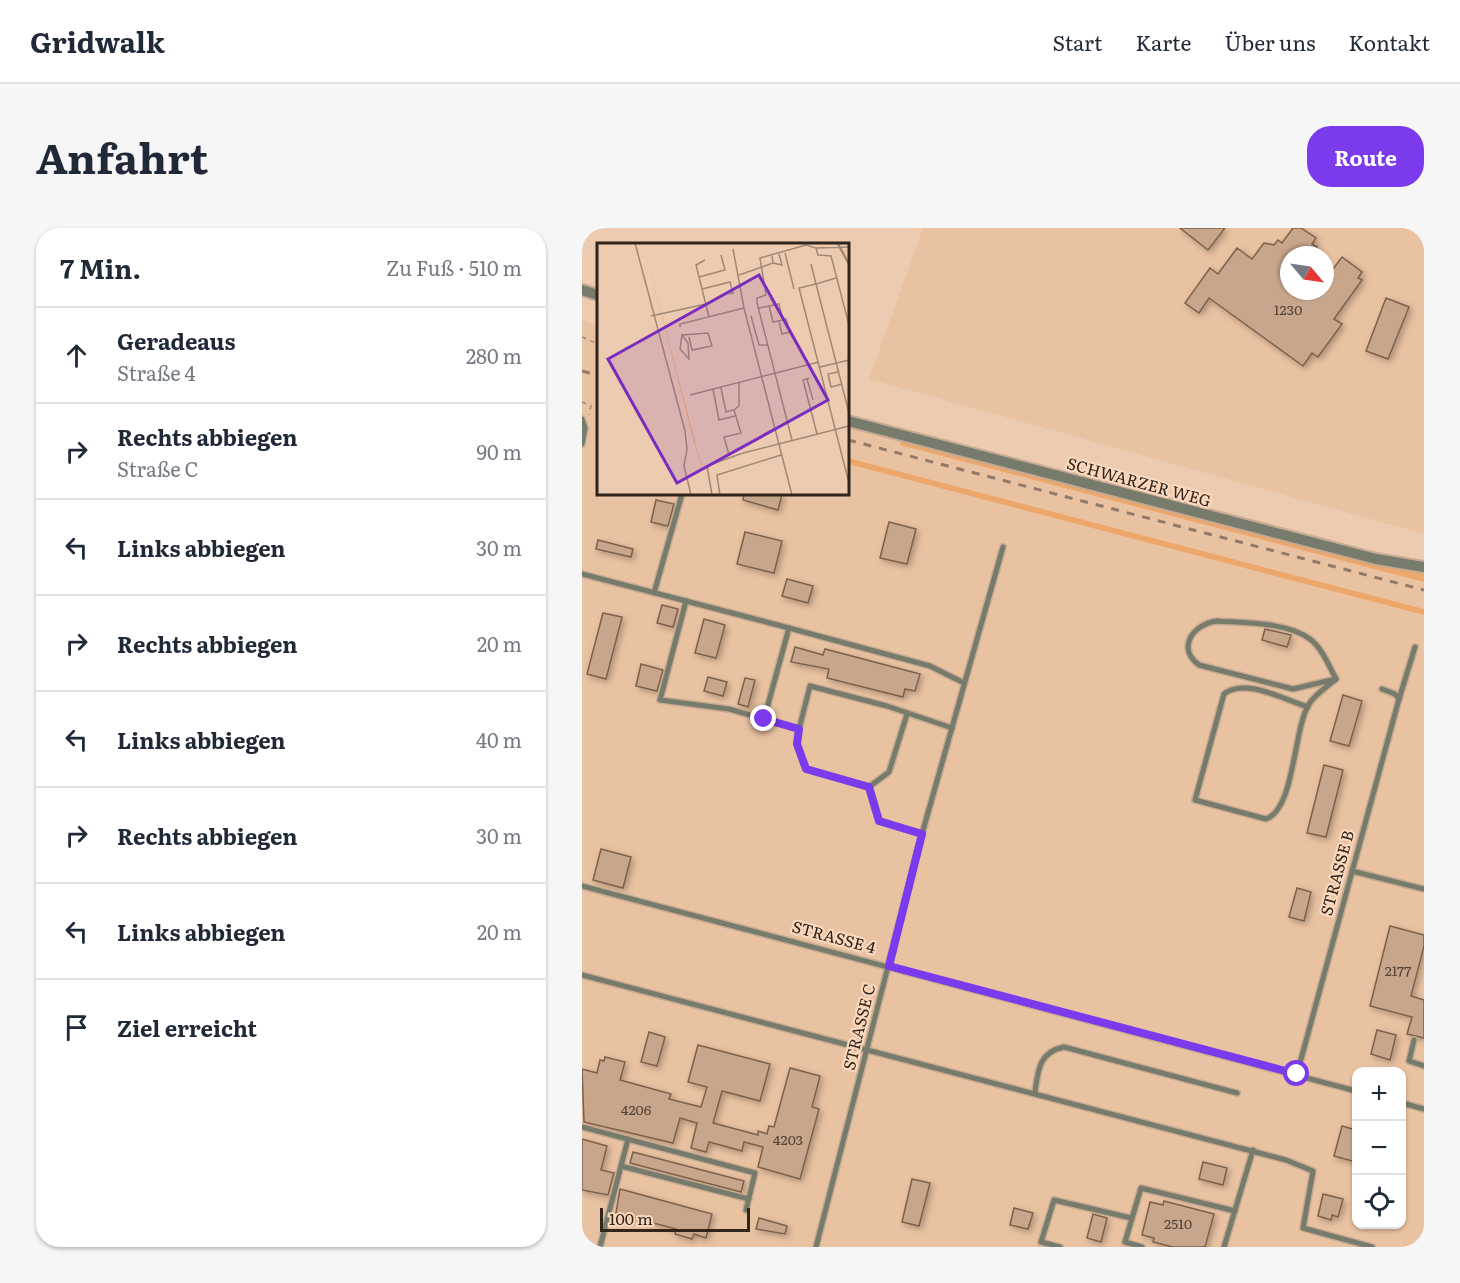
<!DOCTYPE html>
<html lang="de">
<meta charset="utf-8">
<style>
body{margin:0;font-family:Literata,serif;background:#f6f6f7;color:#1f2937}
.controls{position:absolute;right:18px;bottom:18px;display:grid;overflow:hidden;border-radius:12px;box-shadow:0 2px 4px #0004}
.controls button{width:54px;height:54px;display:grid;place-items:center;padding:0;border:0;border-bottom:2px solid #e0e1e3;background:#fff;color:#1f2937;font:30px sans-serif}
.compass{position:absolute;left:698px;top:18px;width:54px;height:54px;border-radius:50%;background:#fff;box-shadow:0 2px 4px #0004;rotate:119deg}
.scale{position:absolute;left:18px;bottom:15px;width:150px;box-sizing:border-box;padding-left:6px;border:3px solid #31241a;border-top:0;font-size:16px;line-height:21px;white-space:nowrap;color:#31241a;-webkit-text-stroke:4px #fad8bd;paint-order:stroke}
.stop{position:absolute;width:18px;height:18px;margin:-14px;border:4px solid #7c3aed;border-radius:50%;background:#fff}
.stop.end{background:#7c3aed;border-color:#fff;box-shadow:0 2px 6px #0008}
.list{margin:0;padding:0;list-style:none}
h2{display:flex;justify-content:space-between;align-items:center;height:78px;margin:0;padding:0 24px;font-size:26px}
h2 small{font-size:20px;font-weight:400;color:#747a83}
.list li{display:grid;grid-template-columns:39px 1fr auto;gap:18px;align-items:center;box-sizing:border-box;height:96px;padding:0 24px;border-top:2px solid #e0e1e3}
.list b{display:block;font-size:22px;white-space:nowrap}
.list p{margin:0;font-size:20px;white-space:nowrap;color:#747a83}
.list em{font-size:20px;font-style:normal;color:#747a83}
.icon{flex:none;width:33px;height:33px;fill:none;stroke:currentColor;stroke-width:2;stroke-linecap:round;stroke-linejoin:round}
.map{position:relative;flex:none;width:842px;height:1019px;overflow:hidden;border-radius:24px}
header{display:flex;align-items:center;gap:36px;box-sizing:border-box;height:84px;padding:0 30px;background:#fff;border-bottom:2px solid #e0e1e3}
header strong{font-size:28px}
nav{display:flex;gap:33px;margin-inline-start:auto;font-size:21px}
.intro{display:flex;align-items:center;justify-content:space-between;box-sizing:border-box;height:144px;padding:0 36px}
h1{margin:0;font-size:42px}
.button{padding:15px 27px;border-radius:24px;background:#7c3aed;color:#fff;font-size:21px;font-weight:700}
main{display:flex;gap:36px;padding:0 36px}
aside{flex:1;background:#fff;border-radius:24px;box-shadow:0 2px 4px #0004}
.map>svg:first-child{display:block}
.built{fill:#e9c2a1;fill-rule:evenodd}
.green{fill:#eda76b}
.building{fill:#c7a68c;stroke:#7e6149;stroke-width:1.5;filter:url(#shadow)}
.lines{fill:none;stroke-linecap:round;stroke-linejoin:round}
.service-casing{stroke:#c7aa92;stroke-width:8}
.minor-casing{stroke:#c7aa92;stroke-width:14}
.path{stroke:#a48a76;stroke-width:1.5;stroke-dasharray:4.5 4.5;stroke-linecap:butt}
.service{stroke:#777b6c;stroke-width:5}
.minor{stroke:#777b6c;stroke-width:10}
.rail{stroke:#927a67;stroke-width:3;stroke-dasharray:8 8;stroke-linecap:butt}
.route{stroke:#7c3aed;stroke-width:8}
.labels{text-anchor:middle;stroke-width:4.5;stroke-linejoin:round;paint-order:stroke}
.number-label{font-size:14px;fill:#564436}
.street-label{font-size:16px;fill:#31241a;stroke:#fad8bd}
.inset-road{fill:none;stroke:#a18874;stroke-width:1.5}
.view{fill:#7b2cbf;fill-opacity:0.15;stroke:#7b2cbf;stroke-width:3}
.inset-edge{fill:none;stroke:#31241a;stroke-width:3}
</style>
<header>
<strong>Gridwalk</strong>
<nav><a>Start</a><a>Karte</a><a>Über uns</a><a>Kontakt</a></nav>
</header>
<div class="intro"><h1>Anfahrt</h1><a class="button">Route</a></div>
<main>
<aside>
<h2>7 Min.<small>Zu Fuß · 510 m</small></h2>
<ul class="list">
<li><svg class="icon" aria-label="ahead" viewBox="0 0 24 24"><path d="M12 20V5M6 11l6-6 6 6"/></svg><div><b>Geradeaus</b><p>Straße 4</p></div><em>280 m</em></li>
<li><svg class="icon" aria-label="right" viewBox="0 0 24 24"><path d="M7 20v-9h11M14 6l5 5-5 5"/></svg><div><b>Rechts abbiegen</b><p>Straße C</p></div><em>90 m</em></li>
<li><svg class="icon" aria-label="left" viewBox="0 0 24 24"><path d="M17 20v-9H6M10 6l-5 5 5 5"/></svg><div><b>Links abbiegen</b></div><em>30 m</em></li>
<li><svg class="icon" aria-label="right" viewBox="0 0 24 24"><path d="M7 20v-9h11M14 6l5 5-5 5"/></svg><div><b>Rechts abbiegen</b></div><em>20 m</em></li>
<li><svg class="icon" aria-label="left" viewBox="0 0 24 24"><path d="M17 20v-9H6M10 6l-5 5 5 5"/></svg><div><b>Links abbiegen</b></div><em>40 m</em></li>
<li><svg class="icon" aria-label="right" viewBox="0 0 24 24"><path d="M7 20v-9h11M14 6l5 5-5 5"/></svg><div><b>Rechts abbiegen</b></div><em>30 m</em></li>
<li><svg class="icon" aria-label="left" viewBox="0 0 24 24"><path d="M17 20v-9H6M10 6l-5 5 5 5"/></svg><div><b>Links abbiegen</b></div><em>20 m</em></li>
<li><svg class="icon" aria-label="arrive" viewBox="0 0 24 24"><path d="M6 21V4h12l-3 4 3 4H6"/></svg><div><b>Ziel erreicht</b></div></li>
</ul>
</aside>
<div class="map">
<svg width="842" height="1019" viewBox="0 0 842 1019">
<defs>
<filter id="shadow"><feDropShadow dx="2.5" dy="2.5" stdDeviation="3" flood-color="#0004"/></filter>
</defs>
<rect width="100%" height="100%" fill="#eccbb0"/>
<g class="built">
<path d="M341 0H842V306L287 151ZM707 27H743V63H707Z"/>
<path d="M0 92 16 99V266H266V236L842 387V1019H0ZM774 844H820V996H774Z"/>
<path d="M266 197 319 211 318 217 842 354V381L266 230Z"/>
</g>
<g class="green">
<path d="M319 211 795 336 842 345V354L318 217Z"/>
<path d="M266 230 842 381V387L266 236Z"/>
</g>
<g class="building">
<path d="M598 0H643L626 22Z"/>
<path d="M711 0H719L734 10 730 16 735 19 729 27H707V63H743V52L760 29 780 44 776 50 780 52 752 91 760 96 736 129 730 125 721 138 627 70 617 85 603 75 628 40 636 46 655 20 670 31 682 15 692 17 696 12 700 15Z"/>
<path d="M804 70 827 79 806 131 784 123Z"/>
<path d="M162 266H200L196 282 161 272Z"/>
<path d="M74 272 92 276 86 298 69 294Z"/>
<path d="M307 294 334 301 325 336 298 330Z"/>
<path d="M163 304 200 313 192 345 155 336Z"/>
<path d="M16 312 51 321 49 329 14 321Z"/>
<path d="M205 351 231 358 226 375 200 368Z"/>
<path d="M80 377 96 381 91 399 75 395Z"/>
<path d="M21 385 40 389 24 451 5 446Z"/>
<path d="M122 391 143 397 134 430 113 425Z"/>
<path d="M683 401 709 407 705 419 680 412Z"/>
<path d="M213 419 241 427 243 421 338 446 333 463 323 461 321 469 245 450 247 441 209 434Z"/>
<path d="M59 436 81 442 75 463 54 458Z"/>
<path d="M126 449 145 454 141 468 122 463Z"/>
<path d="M163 450 173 452 166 479 156 476Z"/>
<path d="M761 467 780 473 767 518 748 513Z"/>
<path d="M742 537 761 542 744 609 725 605Z"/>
<path d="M19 621 49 629 41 660 11 652Z"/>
<path d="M715 660 729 664 722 693 707 689Z"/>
<path d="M808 698 842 707V718L829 768 842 772V810L825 806 830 789 788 778Z"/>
<path d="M795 802 814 807 808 832 789 826Z"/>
<path d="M67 804 83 809 75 838 59 834Z"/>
<path d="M116 817 188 836 178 873 140 863 131 895 176 907V903L185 906 187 898 192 899 208 840 238 848 230 879 237 881 218 951 176 939 181 919 162 914 160 923 127 914 124 924 109 920 115 895 98 890 91 915 2 894 0 841 15 845 18 832 22 833 23 829 43 834 38 852 89 866 87 871 119 879 125 859 106 854Z"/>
<path d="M760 898 774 902V934L752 928Z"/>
<path d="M0 911 25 918 19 942 32 945 26 967 0 962Z"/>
<path d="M51 924 162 953 159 964 48 935Z"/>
<path d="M621 934 645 940 641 957 617 951Z"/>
<path d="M330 951 348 955 337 998 320 994Z"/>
<path d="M38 961 130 986 124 1010 112 1006 110 1011 93 1006 94 1001 34 985Z"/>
<path d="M741 966 761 971 756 989 750 987 749 992 736 988Z"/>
<path d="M582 973 632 986 623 1019H591L571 1014 572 1010 560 1007 568 974 581 977Z"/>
<path d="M432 980 451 985 446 1001 428 997Z"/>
<path d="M511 986 525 990 519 1014 505 1010Z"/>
<path d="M177 990 205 998 203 1006 174 1001Z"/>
</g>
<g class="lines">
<defs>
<g id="service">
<path d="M0 191 3 200 0 216"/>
<path d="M0 346 104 373 78 472 147 481 217 501 215 516 224 541 287 559 297 593 340 606"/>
<path d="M72 365 100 266"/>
<path d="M104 373 207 400"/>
<path d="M635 393C662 395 705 394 728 411 740 420 747 438 754 451L711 461 617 437C594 420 611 396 635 393Z"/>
<path d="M817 471 833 419"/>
<path d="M726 479C703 472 662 449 642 466L613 572 684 591C713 581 711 502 727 476 732 467 746 458 754 451"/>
<path d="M182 491 207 400 348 438 382 455"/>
<path d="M217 501 228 458 305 478 370 500"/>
<path d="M287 559 307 544 325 486"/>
<path d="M770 643 842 661"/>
<path d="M0 658 774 863"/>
<path d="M0 747 704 932 731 943 721 1000 790 1019"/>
<path d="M832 812 827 833 842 838"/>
<path d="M715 846 817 471 813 466 800 461"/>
<path d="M453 864C456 842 457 824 482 819L655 865"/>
<path d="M820 875 842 881"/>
<path d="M0 899 173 945 164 982"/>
<path d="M39 938 167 971"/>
<path d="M18 1019 46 911"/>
<path d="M234 1019 340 606 421 319"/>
<path d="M478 1019 459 1014 472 972 549 990"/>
<path d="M560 1019 543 1014 559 960 653 983"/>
<path d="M642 1019 671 922"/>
</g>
<g id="minor">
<path d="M0 62 16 67"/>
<path d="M266 193 794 331 842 339"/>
</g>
</defs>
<use href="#service" class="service-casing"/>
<use href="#minor" class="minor-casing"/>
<g class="path">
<path d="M0 109 16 116"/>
<path d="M0 174 9 178 7 187"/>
</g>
<use href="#service" class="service"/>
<use href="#minor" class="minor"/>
<g class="rail">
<path d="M0 143 16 147"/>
<path d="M266 212 842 362"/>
</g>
</g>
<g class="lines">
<path class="route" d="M182 491 217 501 215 516 224 541 287 559 297 593 340 606 307 738 715 846"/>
</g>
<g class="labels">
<g class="number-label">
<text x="706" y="87">1230</text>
<text x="816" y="748">2177</text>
<text x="54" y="887">4206</text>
<text x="206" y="917">4203</text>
<text x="596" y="1001">2510</text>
</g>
<g class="street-label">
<text transform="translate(557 254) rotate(15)" y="6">SCHWARZER WEG</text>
<text transform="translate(755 645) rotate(-75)" y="6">STRASSE B</text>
<text transform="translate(252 709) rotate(15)" y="6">STRASSE 4</text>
<text transform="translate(277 799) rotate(-76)" y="6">STRASSE C</text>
</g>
</g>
<g transform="translate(15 15)">
<rect width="252" height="252" fill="#eccbb0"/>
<path d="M46 0 101 210 106 223H105L97 199Z" fill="#eda76b"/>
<path class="inset-road" d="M38 0 88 188 90 206 87 223 94 252M240 0 252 22M241 0 252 20M252 4 219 5 221 12 234 13 252 82M136 6 147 65 195 252M188 10 197 46M108 17 99 22 112 74M176 20 185 22 182 11M214 21 219 41 202 45 252 240M142 32 176 20 175 13M102 34 128 27 124 12M239 35 219 41 252 170M105 46 133 39 136 50 132 51M162 65 182 61 186 77 176 79 172 63M54 73 109 61M154 73 162 102H171M182 78 185 91 193 89 189 76 186 77M83 84V81L147 65M85 92 111 90 115 103 95 107 92 94M85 92 91 100 92 116 83 106ZM223 124 252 117M241 129 231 131 234 144 245 141M212 135 206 137 220 191M210 136 216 157M124 145 129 169 136 167M116 146 122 177 138 173M93 152 222 119M195 197 160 60V55L169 52 163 15 209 2 219 5M132 212 127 194 144 190 137 167 142 163V140M115 252 110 223 146 210 252 183M123 252 120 232 184 212"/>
<path class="view" d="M162 32 231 157 80 240 11 116Z"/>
<rect width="252" height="252" class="inset-edge"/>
</g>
</svg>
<div class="controls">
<button>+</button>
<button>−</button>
<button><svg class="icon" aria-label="locate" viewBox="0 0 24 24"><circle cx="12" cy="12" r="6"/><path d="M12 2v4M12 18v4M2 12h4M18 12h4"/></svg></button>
</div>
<svg class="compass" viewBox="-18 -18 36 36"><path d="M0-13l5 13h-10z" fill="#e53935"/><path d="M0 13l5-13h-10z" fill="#747a83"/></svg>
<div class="scale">100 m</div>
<div class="stop" style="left:715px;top:846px"></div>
<div class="stop end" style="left:182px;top:491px"></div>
</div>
</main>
